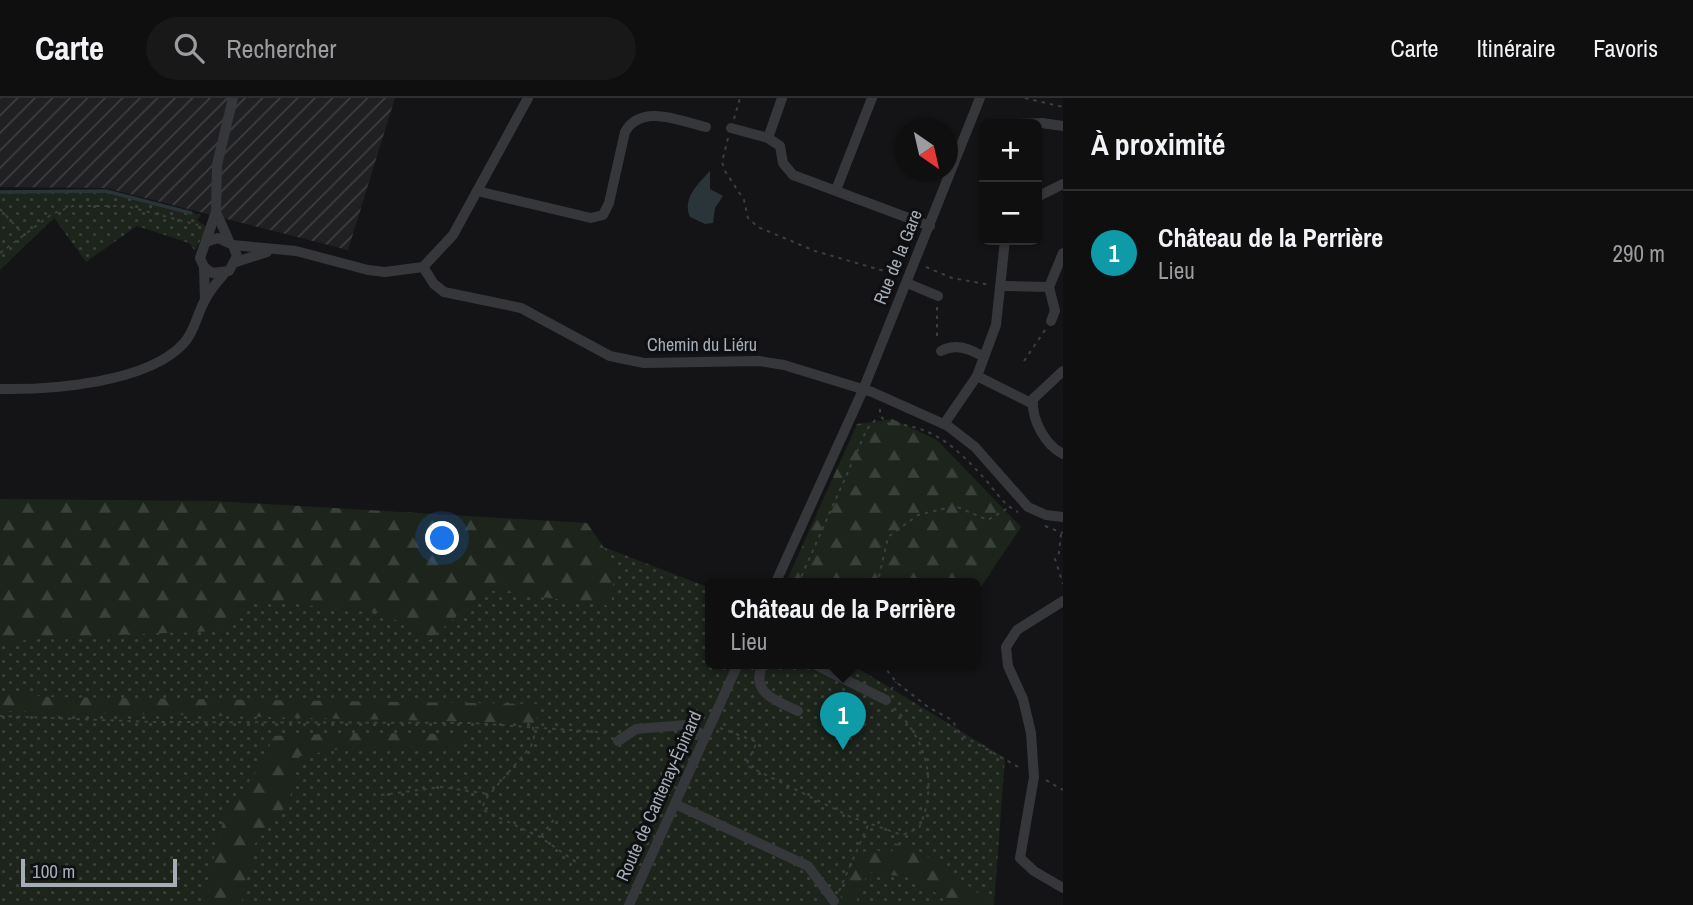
<!DOCTYPE html>
<html lang="fr">
<meta charset="utf-8">
<style>
body{margin:0;font-family:"Archivo Narrow",sans-serif;background:#181819;color:#f1f3f6}
.controls{position:absolute;right:21px;top:21px;display:grid;overflow:hidden;border-radius:10px;box-shadow:0 2px 5px #0004}
.controls button{width:63px;height:63px;display:grid;place-items:center;padding:0;border:0;border-bottom:2px solid #2f2f30;background:#0f0f10;color:#f1f3f6;font:35px sans-serif}
.compass{position:absolute;left:895px;top:21px;width:63px;height:63px;border-radius:50%;background:#0f0f10;box-shadow:0 2px 5px #0004;rotate:146deg}
.scale{position:absolute;left:21px;bottom:18px;width:156px;box-sizing:border-box;padding-left:7px;border:4px solid #a5adb7;border-top:0;font-size:19px;line-height:24px;white-space:nowrap;color:#a5adb7;-webkit-text-stroke:5px #0f0f11;paint-order:stroke}
.you{position:absolute;left:443px;top:441px;width:24px;height:24px;margin:-18px;border:5px solid #fff;border-radius:50%;background:#1a73e8;box-shadow:0 0 0 10px #1a73e833}
.badge{display:grid;place-items:center;width:46px;height:46px;border-radius:50%;background:#f99d29;color:#fff;font-size:23px;font-weight:700}
.pin{position:absolute;translate:-50% -58px;filter:drop-shadow(0 2px 4px #0008)}
.pin::after{content:'';position:absolute;top:37px;width:24px;height:21px;background:inherit;clip-path:polygon(0 0,100% 0,50% 100%)}
.popup{position:absolute;left:705px;top:480px;width:276px;height:91px;box-sizing:border-box;display:grid;place-content:center;border-radius:10px;background:#0f0f10;filter:drop-shadow(0 2px 5px #0005);font-size:23px;white-space:nowrap;color:#9b9c9f}
.popup b{font-size:26px;color:#f1f3f6}
.popup::after{content:'';position:absolute;left:50%;top:100%;margin-left:-14px;border:14px solid transparent;border-top-color:#0f0f10}
.list{margin:0;padding:0;list-style:none}
h2{display:flex;justify-content:space-between;align-items:center;height:91px;margin:0;padding:0 28px;font-size:30px}
h2 small{font-size:23px;font-weight:400;color:#9b9c9f}
.list li{display:grid;grid-template-columns:46px 1fr auto;gap:21px;align-items:center;box-sizing:border-box;height:126px;padding:0 28px;border-top:2px solid #2f2f30}
.list b{display:block;font-size:26px;white-space:nowrap}
.list p{margin:0;font-size:23px;white-space:nowrap;color:#9b9c9f}
.list em{font-size:23px;font-style:normal;color:#9b9c9f}
.icon{flex:none;width:38px;height:38px;fill:none;stroke:currentColor;stroke-width:2;stroke-linecap:round;stroke-linejoin:round}
.map{position:relative;flex:none;width:1063px;height:807px;overflow:hidden}
header{display:flex;align-items:center;gap:42px;box-sizing:border-box;height:98px;padding:0 35px;background:#0f0f10;border-bottom:2px solid #2f2f30}
header strong{font-size:33px}
nav{display:flex;gap:38px;margin-inline-start:auto;font-size:24px}
.search{width:490px;height:63px;background:#181819;display:flex;align-items:center;gap:18px;box-sizing:border-box;padding:0 24px;border-radius:38px;color:#9b9c9f;font-size:26px}
main{display:flex}
aside{flex:1;background:#0f0f10}
.map>svg:first-child{display:block}
.industrial{fill:url(#industrial-furrows)}
.grass{fill:url(#grass-dots)}
.forest{fill:url(#forest-firs)}
.water{fill:#2a353a}
.lines{fill:none;stroke-linecap:round;stroke-linejoin:round}
.stream{stroke:#2a353a;stroke-width:3.5}
.path{stroke:#3b3e42;stroke-width:2;stroke-dasharray:3.5 5;stroke-linecap:butt}
.minor{stroke:#35373b;stroke-width:10}
.labels{text-anchor:middle;stroke-width:6;stroke-linejoin:round;paint-order:stroke}
.street-label{font-size:18px;fill:#a5adb7;stroke:#0f0f11}
</style>
<header>
<strong>Carte</strong>
<div class="search"><svg class="icon" aria-label="search" viewBox="0 0 24 24"><circle cx="10" cy="10" r="6"/><path d="M15 15l6 6"/></svg>Rechercher</div>
<nav><a>Carte</a><a>Itinéraire</a><a>Favoris</a></nav>
</header>
<main>
<div class="map">
<svg width="1063" height="807" viewBox="0 0 1063 807">
<defs>
<pattern id="industrial-furrows" width="10" height="10" patternUnits="userSpaceOnUse" patternTransform="scale(1.75)"><rect width="10" height="10" fill="#202023"/><path d="M-1 1l2-2M0 10L10 0M9 11l2-2" fill="none" stroke="#3d3e41"/></pattern>
<pattern id="grass-dots" width="8" height="8" patternUnits="userSpaceOnUse" patternTransform="scale(1.75)"><rect width="8" height="8" fill="#1c241c"/><path d="M2 2h.1M6 6h.1" fill="none" stroke="#3a413b" stroke-width="1.8" stroke-linecap="round"/></pattern>
<pattern id="forest-firs" width="22" height="20" patternUnits="userSpaceOnUse" patternTransform="scale(1.75)"><rect width="22" height="20" fill="#1c241c"/><path d="M5 1l3.5 6h-7zM16 11l3.5 6h-7z" fill="#3a413b"/></pattern>
</defs>
<rect width="100%" height="100%" fill="#141416"/>
<path class="industrial" d="M0 0H395L348 152 106 90 0 89Z"/>
<g class="grass">
<path d="M0 93 107 94 201 117 197 122 207 129 195 153 189 145 137 128 86 164 54 120 0 172Z"/>
<path d="M0 412 601 448 710 490V566H851L1005 660 994 807H0Z"/>
</g>
<g class="forest">
<path d="M892 321 937 342 1021 429 976 496V486H789L787 482 857 326Z"/>
<path d="M0 401 215 403 587 425 615 466 611 508 486 492 430 542 385 516 252 501 218 533 40 540 0 546Z"/>
<path d="M0 595 51 599 541 606 535 625 0 613Z"/>
<path d="M353 635 466 636 459 650H346L300 658 289 704 254 747 241 807H212L204 798 225 716 266 660 272 638Z"/>
<path d="M895 745 936 762 993 807H958L906 779 868 774 855 807H837L853 773 855 755 875 752 891 756Z"/>
</g>
<path class="water" d="M710 73V91L723 98 715 110 713 125 705 126 690 119C682 100 698 86 710 73Z"/>
<g class="lines">
<path class="stream" d="M0 94 106 93 191 115"/>
<g class="path">
<path d="M1025 0 1063 9"/>
<path d="M734 21 740 0"/>
<path d="M728 40 722 64 725 73 744 102 748 120 758 129 815 153 898 177"/>
<path d="M0 111 22 135"/>
<path d="M0 155 52 116 73 108H126L198 127"/>
<path d="M926 169 952 180 991 187"/>
<path d="M937 209V242"/>
<path d="M1024 263 1045 232"/>
<path d="M880 311V318L889 326C931 326 957 350 984 380 995 392 1003 407 1018 414"/>
<path d="M1045 428 1063 435"/>
<path d="M1061 436 1059 455 1055 461 1063 486"/>
<path d="M798 486 867 331 879 318"/>
<path d="M875 486 878 483 888 439 918 417 955 408 988 422 1008 410"/>
<path d="M882 566 896 584 928 609 952 622 961 637 1022 671"/>
<path d="M891 592 896 584"/>
<path d="M0 618 152 624 473 625 611 635"/>
<path d="M533 629 534 641 531 648 484 703 483 712 540 739 579 766"/>
<path d="M720 630 757 644 746 667 851 719 902 737 919 730C938 687 928 643 894 610"/>
<path d="M1046 682 1063 692"/>
<path d="M381 697 441 689 489 696"/>
<path d="M541 738 556 719"/>
<path d="M839 793 869 725"/>
</g>
<g class="minor">
<path d="M1018 26 1042 25 1063 28"/>
<path d="M731 30 768 40 780 48 783 65 793 77 930 128"/>
<path d="M768 40 782 0"/>
<path d="M836 92 872 0"/>
<path d="M477 93 591 120 603 117 609 105 625 34C641 5 680 23 706 29"/>
<path d="M1037 99 1063 86"/>
<path d="M216 114 229 143"/>
<path d="M206 144 218 140 233 147 237 158 229 173 212 175 204 169 200 160 216 114 217 67 233 0"/>
<path d="M233 147 296 153 368 172 385 174 423 169 434 186 444 194 521 210 610 258 644 265 759 263 784 267 872 294 948 328 975 349 1028 409 1046 417 1063 419"/>
<path d="M236 164 267 154"/>
<path d="M204 169 205 202"/>
<path d="M423 169 453 137 528 0"/>
<path d="M907 185 938 198"/>
<path d="M1000 188 1049 189"/>
<path d="M1051 223 1055 213 1049 189 1063 155"/>
<path d="M941 253C955 245 969 250 982 258"/>
<path d="M1063 273 1033 301C1031 321 1045 347 1063 356"/>
<path d="M977 278 1033 306"/>
<path d="M0 291C51 292 148 285 184 245 195 233 197 216 205 202 210 192 217 184 224 176"/>
<path d="M944 326 977 278 996 227 1005 142"/>
<path d="M775 486 863 292 980 0"/>
<path d="M1063 503 1017 532 1006 549 1008 568 1023 601 1031 635 1034 679 1020 760 1034 773 1063 790"/>
<path d="M763 566C749 595 777 603 798 613"/>
<path d="M814 566 886 602"/>
<path d="M618 643 636 631 686 627 705 638"/>
<path d="M675 706 808 768 834 803"/>
<path d="M629 807 738 566"/>
</g>
</g>
<g class="labels">
<g class="street-label">
<text transform="translate(898 159) rotate(-68)" y="6">Rue de la Gare</text>
<text x="702" y="253">Chemin du Liéru</text>
<text transform="translate(659 698) rotate(-66)" y="6">Route de Cantenay-Épinard</text>
</g>
</g>
</svg>
<div class="controls">
<button>+</button>
<button>−</button>
</div>
<svg class="compass" viewBox="-18 -18 36 36"><path d="M0-13l5 13h-10z" fill="#e53935"/><path d="M0 13l5-13h-10z" fill="#9b9c9f"/></svg>
<div class="scale">100 m</div>
<div class="you"></div>
<div class="pin badge" style="left:843px;top:652px;background:#0f9aa8">1</div>
<div class="popup"><b>Château de la Perrière</b>Lieu</div>
</div>
<aside>
<h2>À proximité<small></small></h2>
<ul class="list">
<li><span class="badge" style="background:#0f9aa8">1</span><div><b>Château de la Perrière</b><p>Lieu</p></div><em>290 m</em></li>
</ul>
</aside>
</main>
